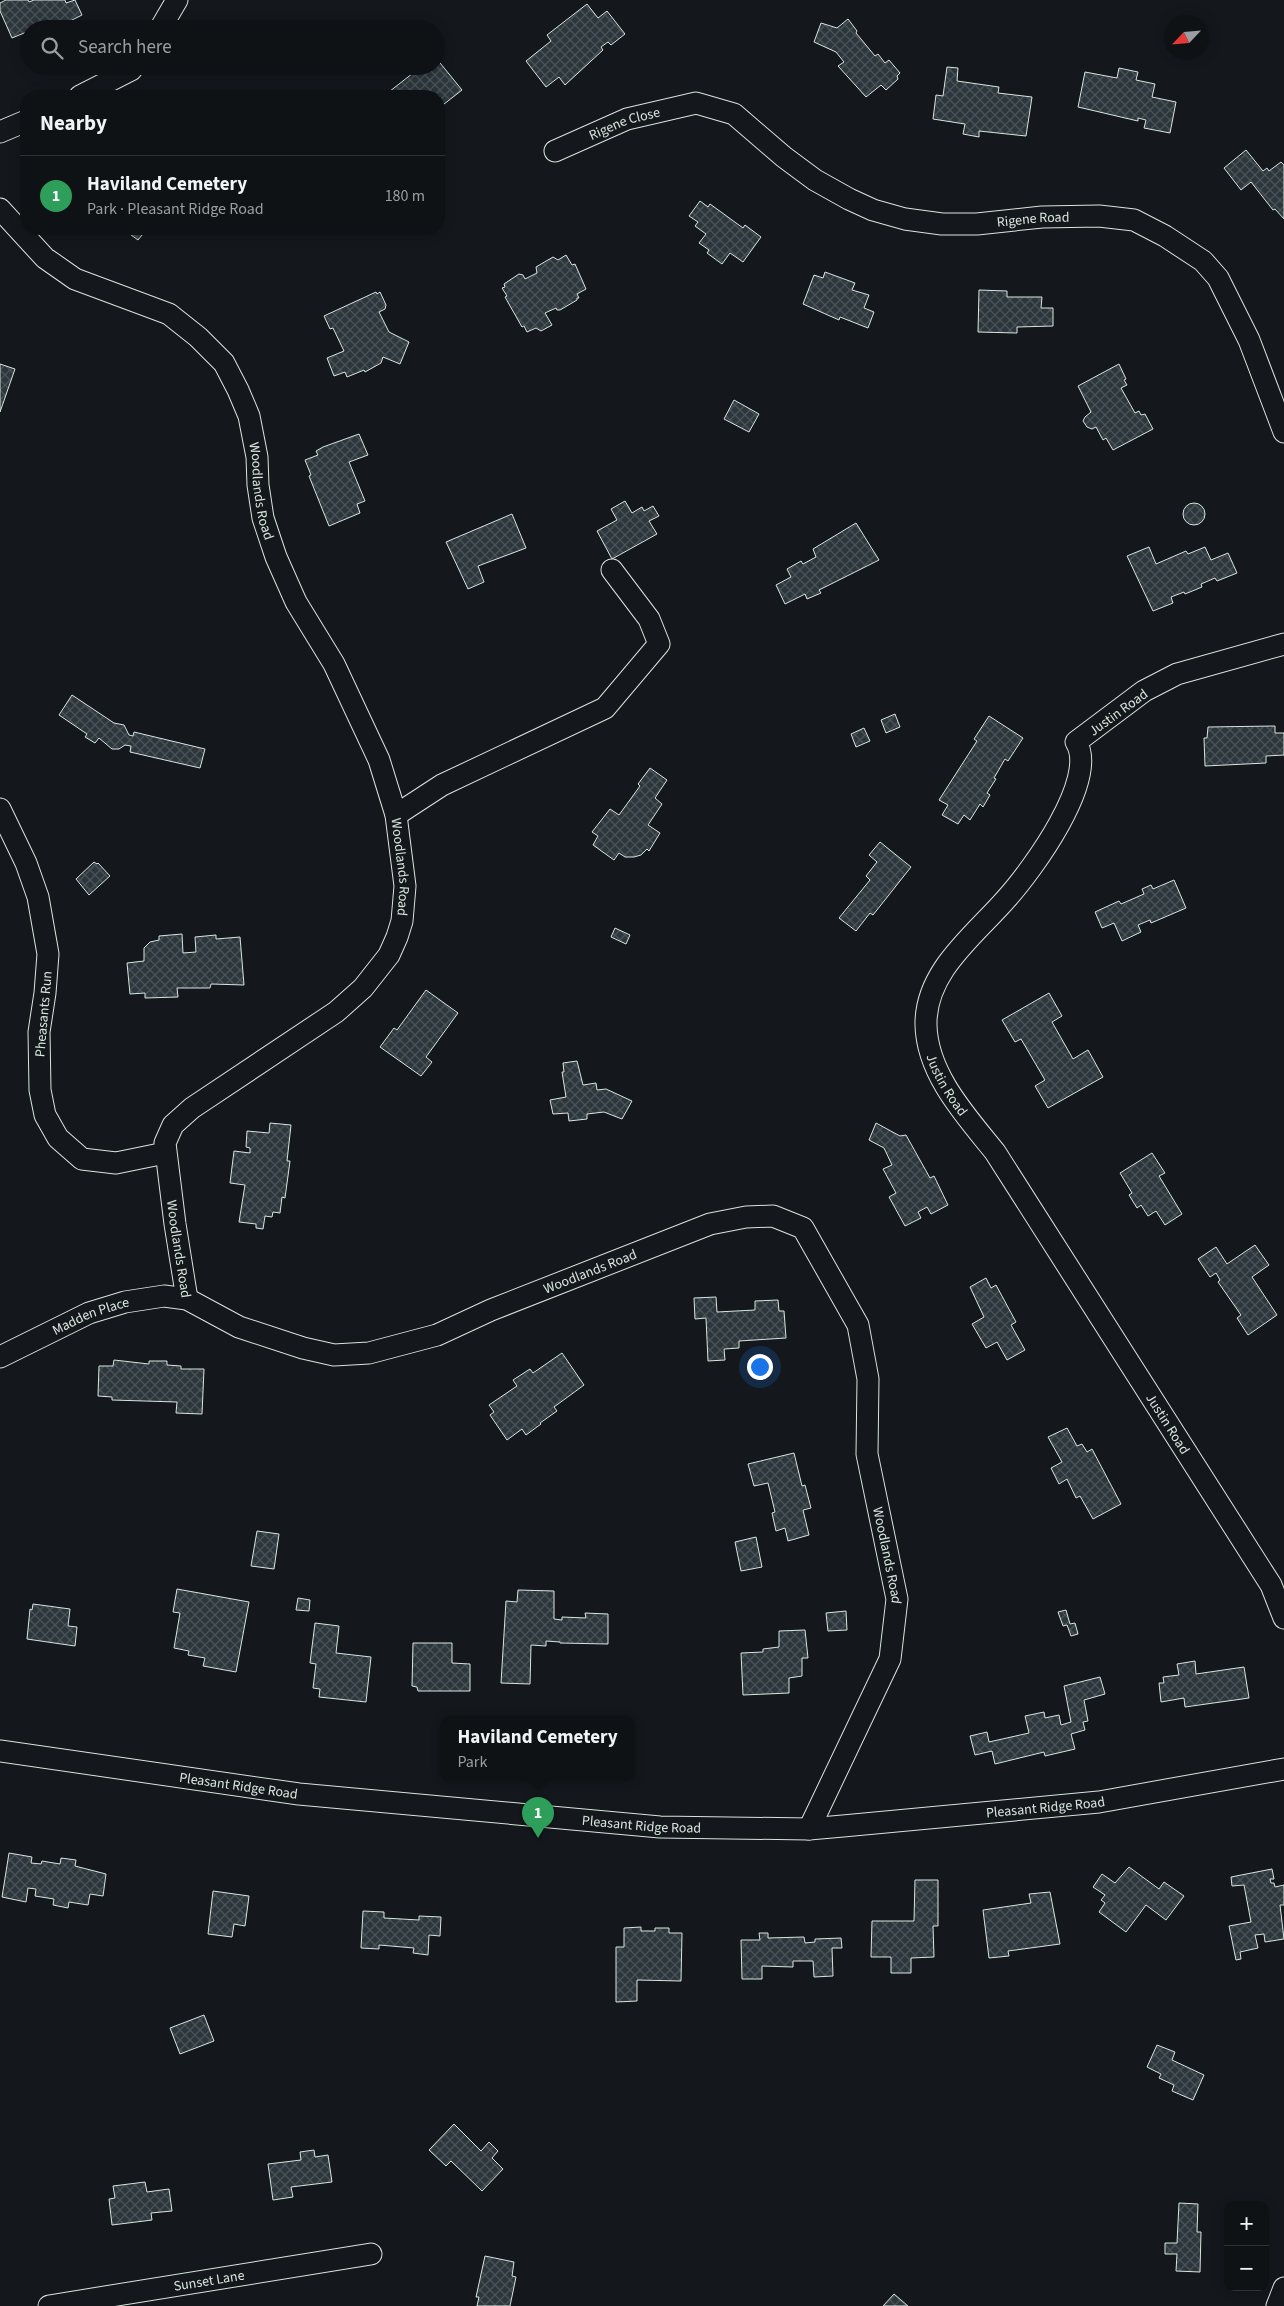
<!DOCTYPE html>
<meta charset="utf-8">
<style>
body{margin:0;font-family:"Source Sans 3",sans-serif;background:#181b1e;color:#f1f3f6}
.controls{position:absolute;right:15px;bottom:15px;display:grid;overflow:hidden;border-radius:10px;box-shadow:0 2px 12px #0003}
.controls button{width:45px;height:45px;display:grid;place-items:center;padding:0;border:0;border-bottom:1px solid #2f3234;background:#0f1215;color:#f1f3f6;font:25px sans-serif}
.compass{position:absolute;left:1164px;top:15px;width:45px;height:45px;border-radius:50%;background:#0f1215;box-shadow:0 2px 12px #0003;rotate:244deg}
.you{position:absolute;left:759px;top:1366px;width:18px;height:18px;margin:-12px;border:4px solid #fff;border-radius:50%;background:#1a73e8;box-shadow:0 0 0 8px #1a73e833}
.badge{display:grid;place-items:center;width:32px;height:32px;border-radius:50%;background:#2563eb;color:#fff;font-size:16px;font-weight:700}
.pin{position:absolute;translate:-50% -41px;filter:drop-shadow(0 1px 2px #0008)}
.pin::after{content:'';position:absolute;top:26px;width:18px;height:15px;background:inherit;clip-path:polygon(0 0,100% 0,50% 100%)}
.popup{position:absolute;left:440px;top:1716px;width:195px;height:65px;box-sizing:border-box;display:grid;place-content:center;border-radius:10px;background:#0f1215;filter:drop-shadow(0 1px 4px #0005);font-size:16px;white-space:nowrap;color:#9b9ea0}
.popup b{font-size:19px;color:#f1f3f6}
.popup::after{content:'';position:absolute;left:50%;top:100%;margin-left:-10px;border:10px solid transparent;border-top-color:#0f1215}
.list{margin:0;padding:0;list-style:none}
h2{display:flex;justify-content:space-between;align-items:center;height:65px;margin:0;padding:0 20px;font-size:21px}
h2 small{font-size:16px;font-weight:400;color:#9b9ea0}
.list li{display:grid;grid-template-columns:32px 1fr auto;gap:15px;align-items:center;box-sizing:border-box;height:80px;padding:0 20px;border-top:1px solid #2f3234}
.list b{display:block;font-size:19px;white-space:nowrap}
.list p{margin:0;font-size:16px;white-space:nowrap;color:#9b9ea0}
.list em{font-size:16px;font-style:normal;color:#9b9ea0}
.icon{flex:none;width:28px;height:28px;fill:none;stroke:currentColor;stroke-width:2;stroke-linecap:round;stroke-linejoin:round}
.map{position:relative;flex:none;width:1284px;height:2306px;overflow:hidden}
.search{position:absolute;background:#0f1215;box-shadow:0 2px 12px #0003;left:20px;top:20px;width:425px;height:55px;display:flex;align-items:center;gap:12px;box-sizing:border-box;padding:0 18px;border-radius:28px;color:#9b9ea0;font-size:19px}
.panel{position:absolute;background:#0f1215;box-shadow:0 2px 12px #0003;left:20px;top:90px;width:425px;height:145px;border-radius:20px}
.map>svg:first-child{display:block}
.building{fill:url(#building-cross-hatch);stroke:#d8e6dc}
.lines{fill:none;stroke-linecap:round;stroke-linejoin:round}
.minor-casing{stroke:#d8e6dc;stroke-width:23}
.minor{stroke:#14181c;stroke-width:21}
.labels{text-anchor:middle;stroke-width:4;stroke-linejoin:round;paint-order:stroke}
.street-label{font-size:14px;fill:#d8e6dc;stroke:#14181c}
</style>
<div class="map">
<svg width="1284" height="2306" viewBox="0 0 1284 2306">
<defs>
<pattern id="building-cross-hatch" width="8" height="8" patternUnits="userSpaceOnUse" patternTransform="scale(1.25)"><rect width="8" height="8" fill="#2c363c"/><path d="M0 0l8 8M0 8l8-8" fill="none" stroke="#4a5358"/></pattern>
</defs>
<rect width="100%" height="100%" fill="#14181c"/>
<g class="building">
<path d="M6 0H28L29 2 34 0H65L66 3 75 0 82 15 66 23 67 27 63 29H41L40 26 29 29V31L12 38 0 11V3Z"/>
<path d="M587 4 598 18 607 11 625 34 611 45 608 42 601 47 603 50 565 85 559 77 546 87 526 61 551 41 547 35Z"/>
<path d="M848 19 857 31 856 33 875 56 878 54 885 63 889 60 900 73 897 76 898 79 886 90 881 85 866 97 838 66 844 62 836 52 814 42 821 23 837 28Z"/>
<path d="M436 58 462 90 439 108V96L385 95 422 66H436Z"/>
<path d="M947 67 958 68 957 81 999 87 998 93 1032 97 1026 136 979 131V137L963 134 965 124 933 119 936 95 943 96Z"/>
<path d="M1119 68 1138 72 1136 80 1155 84 1152 97 1176 102 1170 133 1144 128 1146 120 1138 118V121L1078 107 1085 72 1117 78Z"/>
<path d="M1246 150 1263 171 1267 168 1269 171 1281 162 1284 165V219L1275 209 1273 210 1251 182 1241 190 1224 168Z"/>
<path d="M700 201 708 207 710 204 743 228 745 225 761 237 743 262 730 253 722 264 707 253 709 250 699 243 706 234 695 226 698 222 689 216Z"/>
<path d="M123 229H147L138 240Z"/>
<path d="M566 255 572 265 575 264 586 289 577 294 579 298H577V300L560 310H557L556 308 545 313 552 325 541 331 536 328 527 332 524 326 522 327 505 297 507 296 502 288 505 287 504 284 519 274 523 275 525 279 537 273 536 267 553 257 558 260Z"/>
<path d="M825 272 855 283 852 290 869 295 864 308 874 312 868 328 840 317 839 320 803 304 814 275 823 278Z"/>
<path d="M979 290 1007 291V297H1042L1041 308H1053V326L1017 327V333L978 332Z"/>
<path d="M376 292 377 294 380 292 386 305 385 309 379 312 389 332 409 342 400 364 383 357 381 363 365 372 364 370 347 377 345 372 334 376 327 358 344 351 333 328 330 329 324 316Z"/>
<path d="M0 364 15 369 0 412Z"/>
<path d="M1119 364 1126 379 1124 380 1127 385 1121 388 1135 413 1139 411 1141 415 1145 414 1153 429 1113 450 1106 438 1103 440 1096 427 1092 429 1087 427 1083 421 1085 417 1091 412 1078 386Z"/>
<path d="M734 400 759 414 749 432 724 419Z"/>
<path d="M359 434 368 455 349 462 365 501 357 504 360 513 329 526 309 476 311 475 305 460 318 455 316 451 323 447Z"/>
<path d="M625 501 632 513 642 507 644 511 653 506 659 516 649 521 657 534 612 559 597 531 617 520 611 509Z"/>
<circle cx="1194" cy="514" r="11"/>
<path d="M512 514 526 548 478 566 484 582 468 589 446 542Z"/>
<path d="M856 523 879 560 819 590 821 593 807 599 805 594 785 604 776 585 791 577 787 569 801 561 803 564 816 557 813 549Z"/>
<path d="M1149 547 1156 564 1186 551 1188 554 1205 547 1211 560 1228 553 1237 573 1217 581 1215 578 1201 584 1202 587 1185 594 1184 592 1171 597 1173 603 1153 611 1127 556Z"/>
<path d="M72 695 114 723 124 725 129 735 133 736 134 732 205 749 200 768 130 752 131 746 125 745 119 749H112L99 738 95 743 85 737 87 734 59 715Z"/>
<path d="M895 714 900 727 886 733 881 720Z"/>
<path d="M989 716 1023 738 1008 761 1005 759 994 778 996 779 987 793 990 795 983 807 980 804 970 820 964 815 958 824 942 815 948 805 939 800 977 741 974 739Z"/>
<path d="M1275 726V733H1284V755L1266 756V763L1205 766 1204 738H1207L1208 727Z"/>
<path d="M864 728 870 741 856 747 851 734Z"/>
<path d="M650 768 667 780 655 798 662 804 648 825 660 833 649 851 647 849 641 855 634 857H625L619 853 614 860 593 845 598 836 592 832 610 809 619 815 640 786 638 784Z"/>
<path d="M880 842 911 867 873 915 870 913 856 931 839 918 870 880 866 876 877 862 869 855Z"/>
<path d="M94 862 97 864 98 863 110 876 89 895 76 879Z"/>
<path d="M1174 880 1186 908 1151 923 1150 920 1138 925 1141 932 1122 941 1114 923 1102 928 1095 912 1119 901 1121 904 1144 894 1142 889 1151 885 1153 889Z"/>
<path d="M615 928 630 935 626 944 611 937Z"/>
<path d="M182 934 183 953 196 952 195 937 216 935V939L240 937 244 985 211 984 210 988H177L178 997 145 998V993L130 994 127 963 144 961V948L150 942 159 940V936Z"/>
<path d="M426 990 458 1013 426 1057 432 1062 421 1076 380 1047 394 1028 397 1030Z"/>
<path d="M1049 993 1062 1016 1052 1022 1073 1059 1088 1050 1103 1077 1048 1108 1035 1086 1045 1080 1021 1039 1015 1042 1002 1020Z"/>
<path d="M577 1061 583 1085 596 1083 597 1090 606 1089 632 1101 622 1119 604 1112 587 1114V1119L569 1121 568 1113 553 1114 550 1100 566 1097 562 1072H564L563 1063Z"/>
<path d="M270 1123 291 1125 287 1161H290L285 1198 282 1197 280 1213 273 1212 272 1217 265 1216 263 1229 256 1228V1224L239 1222 245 1185 230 1183 234 1151 250 1153V1148L246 1147 247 1131 269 1133Z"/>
<path d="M876 1123 900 1136 906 1135 930 1178 934 1176 948 1205 931 1214 927 1207 918 1212 921 1218 905 1226 889 1197 896 1193 883 1169 892 1165 884 1148 869 1140Z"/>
<path d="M1152 1153 1165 1173 1159 1176 1182 1214 1165 1225 1156 1211 1148 1216 1141 1205 1137 1208 1129 1195 1132 1193 1120 1173Z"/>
<path d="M1255 1245 1269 1265 1252 1277 1277 1315 1248 1335 1237 1318 1241 1315 1218 1282 1220 1280 1216 1273 1210 1277 1198 1259 1216 1247 1227 1264Z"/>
<path d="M986 1278 991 1288 996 1285 1016 1322 1011 1325 1025 1350 1007 1360 997 1342 986 1348 972 1324 984 1317 970 1287Z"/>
<path d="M716 1297 717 1312 755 1310V1301L778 1300 779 1311H784L786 1338 739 1341V1348L724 1349 725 1360 708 1361 706 1318 695 1319 694 1298Z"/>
<path d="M562 1353 584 1385 554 1407 557 1411 540 1423 541 1424 526 1435 522 1429 507 1440 490 1415 494 1412 489 1405 517 1386 513 1380 530 1369 533 1373Z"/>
<path d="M114 1360 149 1364V1361H167V1365L181 1366V1369H204L202 1414 176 1413 177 1402 112 1400V1397L98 1396 99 1366H113Z"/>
<path d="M1067 1428 1077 1446 1082 1444 1087 1452 1092 1449 1121 1504 1093 1519 1080 1496 1076 1498 1067 1479 1059 1484 1051 1468 1062 1462 1048 1437Z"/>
<path d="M794 1453 802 1486 805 1485 811 1508 803 1510 809 1535 788 1541 785 1528 776 1531 772 1513 775 1512 768 1483 754 1486 748 1464Z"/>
<path d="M257 1531 279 1534 274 1569 251 1566Z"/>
<path d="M756 1537 762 1567 741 1571 735 1542Z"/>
<path d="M177 1589 249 1602 236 1672 203 1666 205 1658 188 1655 189 1651 174 1648 180 1613 173 1612Z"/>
<path d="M518 1590 554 1591V1619L562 1620V1617L586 1618 585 1613 608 1614V1644L560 1643V1642L546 1641V1646L531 1645 530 1684 501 1683 506 1601 517 1602Z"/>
<path d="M298 1598 310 1600 309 1611 296 1610Z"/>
<path d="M33 1604 70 1609 68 1626 77 1627 75 1646 27 1639 30 1609 32 1610Z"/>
<path d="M1066 1610 1070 1624 1075 1623 1078 1634 1071 1636 1067 1625 1063 1626 1058 1612Z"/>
<path d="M846 1611 847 1630 828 1631 826 1613Z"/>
<path d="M315 1623 339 1626 336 1653 371 1657 366 1702 319 1697 320 1689 313 1688 316 1664 310 1663Z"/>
<path d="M805 1630 808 1658H802V1676L789 1678V1693L743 1695 741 1653 763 1652V1649L779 1647V1631Z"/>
<path d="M413 1643H452V1663L470 1664V1691H418L417 1687 412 1686Z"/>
<path d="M1195 1661 1196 1674 1244 1667 1249 1698 1185 1707 1184 1698 1161 1702 1159 1683H1164L1163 1677 1179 1675 1177 1664Z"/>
<path d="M1100 1677 1105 1694 1084 1700 1088 1721 1083 1722 1085 1730 1071 1734 1075 1749 1045 1756 1044 1752 995 1764 992 1751 975 1755 970 1736 987 1732 989 1742 1029 1733 1025 1716 1044 1712 1045 1718 1059 1715 1061 1725 1071 1722 1064 1686Z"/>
<path d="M9 1853 32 1857 31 1863 41 1864 42 1861 60 1864 61 1858 76 1860 75 1866 106 1874 103 1896 90 1894 88 1905 69 1902 68 1908 53 1905 54 1899 35 1896 36 1889 28 1888 26 1902 2 1897Z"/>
<path d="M1129 1867 1159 1889 1164 1882 1184 1896 1166 1920 1146 1905 1126 1932 1099 1912 1105 1903 1101 1900 1105 1895 1093 1887 1102 1874 1115 1883Z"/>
<path d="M1272 1869 1274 1879H1270L1271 1883H1274L1275 1887 1284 1885V1905H1280L1284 1939 1265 1942 1264 1934 1255 1935 1258 1948 1240 1952 1241 1959 1236 1960 1229 1926 1251 1922 1244 1885 1232 1886 1231 1877Z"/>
<path d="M915 1880H938V1926H933L934 1957 911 1958V1973H891V1957H871L872 1921H914Z"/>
<path d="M213 1891 249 1896 245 1926 234 1924 232 1937 208 1934Z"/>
<path d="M1050 1892 1060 1944 1008 1951 1009 1956 989 1958 983 1910 1031 1903 1029 1894Z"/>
<path d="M363 1911 384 1912V1918L419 1920V1916L441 1917 440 1936 429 1935 428 1955 413 1953 414 1948 379 1945V1949L361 1948Z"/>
<path d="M641 1927V1931H655V1928H669V1933H682L681 1981 637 1980V2001L616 2002V1947H624V1928Z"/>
<path d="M759 1933H768V1938L804 1937 805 1943 815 1942V1939L841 1938 842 1948H832L833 1976 814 1977 813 1961H793V1967L762 1966V1979H742L741 1940H760Z"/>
<path d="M204 2015 214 2041 180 2054 170 2028Z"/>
<path d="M1157 2045 1175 2052 1172 2060 1204 2075 1193 2100 1172 2091 1174 2085 1159 2078 1161 2074 1147 2067Z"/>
<path d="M454 2124 481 2151 489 2142 498 2151 492 2158 503 2169 482 2191 451 2161 446 2166 429 2150Z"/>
<path d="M314 2150 315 2157 328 2155 332 2182 291 2187 293 2197 273 2200 268 2164 301 2160 300 2152Z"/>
<path d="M145 2182 147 2192 169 2189 172 2211 151 2213 152 2220 112 2225 109 2199 115 2198 113 2186Z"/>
<path d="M1179 2203 1198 2204 1197 2232H1201L1200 2272 1176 2271 1177 2254H1165V2243H1177Z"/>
<path d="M485 2256 514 2262 512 2276 516 2277 510 2306H477L479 2297H476Z"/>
<path d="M894 2294 908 2306H883Z"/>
</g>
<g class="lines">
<defs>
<g id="minor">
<path d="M160 29 177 0"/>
<path d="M80 96 131 70 134 66"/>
<path d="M0 132 26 121"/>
<path id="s1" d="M555 151 627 119 696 103 734 114 784 157 815 180 849 199 873 210 905 219 942 224H977L1042 217 1099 216 1134 220 1165 236 1203 261 1218 278 1249 340 1284 432"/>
<path id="s2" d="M0 209 45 258 75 279 169 314 198 337 224 363 238 390 249 416 257 457 258 485 263 518 276 557 296 602 334 664 379 760 396 815 405 886 402 921 397 937 389 955 363 988 336 1012 192 1108 173 1125 165 1143 175 1224 187 1299"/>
<path id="s3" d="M1284 644 1177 674 1144 691 1076 742C1099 779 1032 870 1007 898 975 935 925 971 926 1025 927 1074 966 1116 995 1152L1271 1585 1284 1618"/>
<path d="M0 809 26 863 38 897 48 954 45 993 39 1032 40 1090 45 1115 58 1138 82 1159 116 1163 165 1153"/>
<path d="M396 815 442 785 605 708 659 644 649 619 612 570"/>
<path id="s4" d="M0 1357 89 1313 125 1302 164 1296 187 1299 239 1327 303 1348 334 1355 369 1353 437 1335 491 1310 710 1224 746 1217 773 1216 803 1228 858 1325 868 1379 867 1454 897 1599 890 1659 809 1829"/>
<path id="s5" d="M0 1751 299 1794 660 1827 809 1829 843 1826 1099 1802 1284 1769"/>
<path id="s6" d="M49 2306 371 2254"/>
<path d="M1277 2306 1284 2288"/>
</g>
</defs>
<use href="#minor" class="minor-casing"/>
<use href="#minor" class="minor"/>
</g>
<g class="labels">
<g class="street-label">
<text dy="5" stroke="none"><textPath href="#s1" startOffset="75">Rigene Close</textPath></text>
<text dy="5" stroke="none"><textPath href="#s1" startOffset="521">Rigene Road</textPath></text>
<text dy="5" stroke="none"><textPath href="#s2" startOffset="412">Woodlands Road</textPath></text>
<text transform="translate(1118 712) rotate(-36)" y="5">Justin Road</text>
<text dy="5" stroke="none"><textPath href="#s2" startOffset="818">Woodlands Road</textPath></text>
<text transform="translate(43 1014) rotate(-85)" y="5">Pheasants Run</text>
<text dy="5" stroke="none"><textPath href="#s3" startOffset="630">Justin Road</textPath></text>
<text dy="5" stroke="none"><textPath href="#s2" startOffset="1312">Woodlands Road</textPath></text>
<text dy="5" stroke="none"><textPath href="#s4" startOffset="629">Woodlands Road</textPath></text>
<text dy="5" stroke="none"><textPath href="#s4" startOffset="100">Madden Place</textPath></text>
<text dy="5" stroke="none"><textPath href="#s3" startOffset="1035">Justin Road</textPath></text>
<text dy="5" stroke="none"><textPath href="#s4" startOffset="1199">Woodlands Road</textPath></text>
<text dy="5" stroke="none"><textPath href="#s5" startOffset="241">Pleasant Ridge Road</textPath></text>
<text dy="5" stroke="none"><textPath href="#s5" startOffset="1051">Pleasant Ridge Road</textPath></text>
<text dy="5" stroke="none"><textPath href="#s5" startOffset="646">Pleasant Ridge Road</textPath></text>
<text dy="5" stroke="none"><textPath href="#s6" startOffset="162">Sunset Lane</textPath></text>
</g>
</g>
</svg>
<div class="controls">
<button>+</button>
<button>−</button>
</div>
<svg class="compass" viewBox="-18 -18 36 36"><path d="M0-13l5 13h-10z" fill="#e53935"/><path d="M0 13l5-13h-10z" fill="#9b9ea0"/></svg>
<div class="you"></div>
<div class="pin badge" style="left:538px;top:1838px;background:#2e9e5b">1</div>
<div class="popup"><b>Haviland Cemetery</b>Park</div>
<div class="search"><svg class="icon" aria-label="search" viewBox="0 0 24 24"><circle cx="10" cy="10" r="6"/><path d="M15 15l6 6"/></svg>Search here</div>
<section class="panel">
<h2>Nearby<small></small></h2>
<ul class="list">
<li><span class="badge" style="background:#2e9e5b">1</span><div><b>Haviland Cemetery</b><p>Park · Pleasant Ridge Road</p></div><em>180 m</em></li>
</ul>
</section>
</div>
